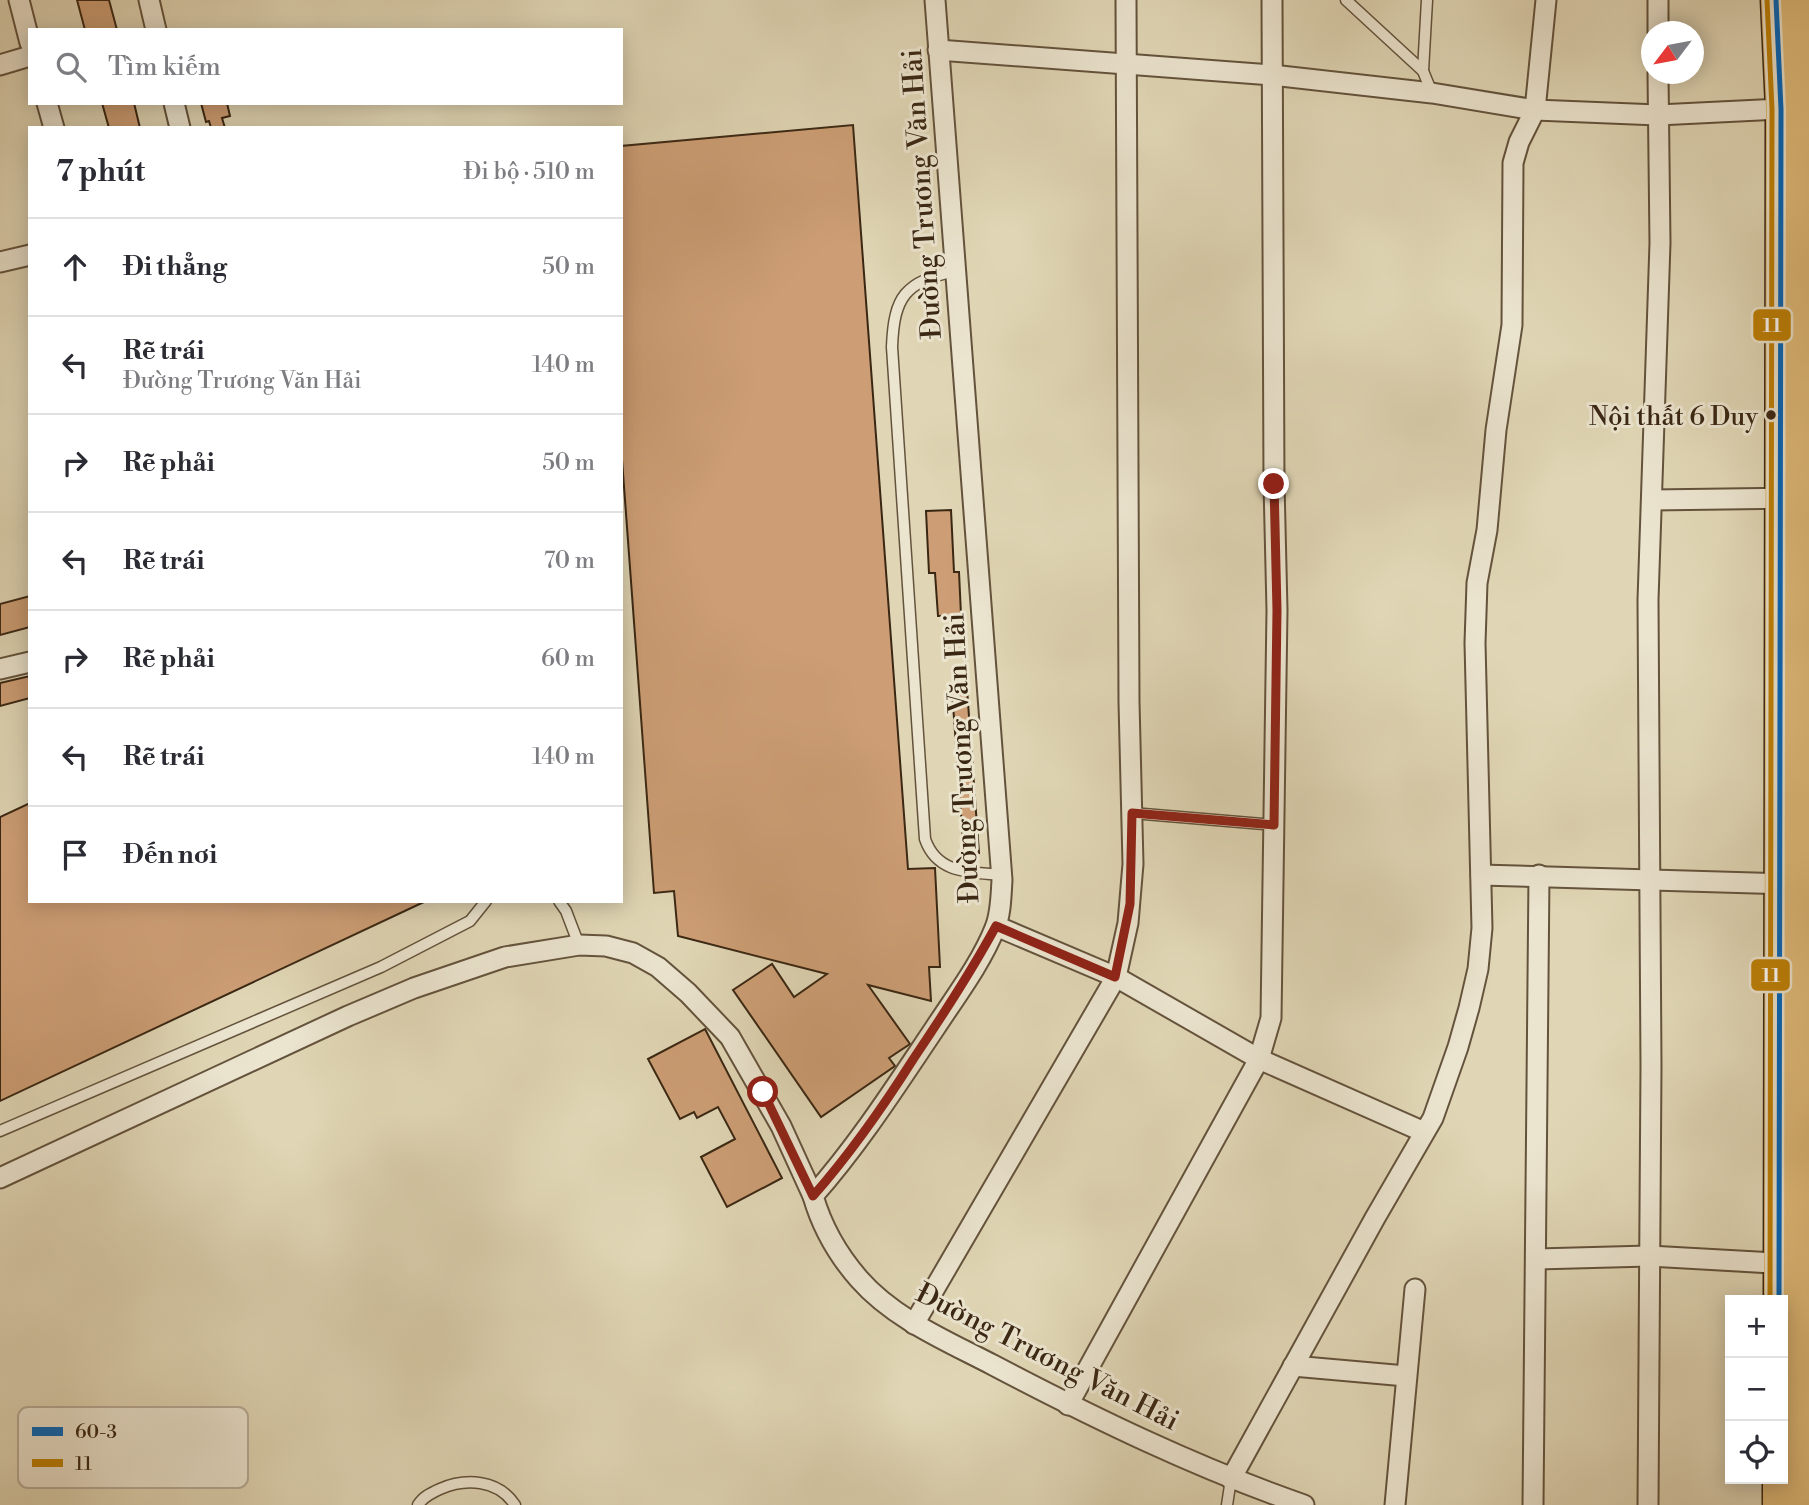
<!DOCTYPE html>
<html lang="vi">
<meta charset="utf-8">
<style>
body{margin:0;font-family:"Libre Bodoni",serif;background:#f7f7f7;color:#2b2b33}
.controls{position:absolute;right:21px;bottom:21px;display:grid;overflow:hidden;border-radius:0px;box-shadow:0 4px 18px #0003}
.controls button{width:63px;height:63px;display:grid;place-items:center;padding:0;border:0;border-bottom:2px solid #e1e1e2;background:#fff;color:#2b2b33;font:35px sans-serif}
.compass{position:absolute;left:1641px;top:21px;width:63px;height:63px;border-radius:50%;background:#fff;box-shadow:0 4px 18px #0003;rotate:238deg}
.stop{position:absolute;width:21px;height:21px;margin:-16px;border:5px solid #8f2418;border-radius:50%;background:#fff}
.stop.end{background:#8f2418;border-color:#fff;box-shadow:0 2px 7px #0008}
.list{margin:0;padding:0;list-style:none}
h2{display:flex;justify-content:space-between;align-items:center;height:91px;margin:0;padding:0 28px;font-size:30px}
h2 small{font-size:23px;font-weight:400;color:#7c7c81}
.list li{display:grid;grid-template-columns:46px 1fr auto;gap:21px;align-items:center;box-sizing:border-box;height:98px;padding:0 28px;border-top:2px solid #e1e1e2}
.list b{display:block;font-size:26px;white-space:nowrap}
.list p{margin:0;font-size:23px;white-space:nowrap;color:#7c7c81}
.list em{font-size:23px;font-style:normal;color:#7c7c81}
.icon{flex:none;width:38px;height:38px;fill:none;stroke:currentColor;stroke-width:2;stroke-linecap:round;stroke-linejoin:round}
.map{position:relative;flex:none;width:1809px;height:1505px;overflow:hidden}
.search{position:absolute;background:#fff;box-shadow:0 4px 18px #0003;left:28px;top:28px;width:595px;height:77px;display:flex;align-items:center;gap:18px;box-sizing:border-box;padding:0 24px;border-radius:0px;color:#7c7c81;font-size:26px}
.panel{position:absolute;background:#fff;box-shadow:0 4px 18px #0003;left:28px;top:126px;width:595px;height:777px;border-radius:0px}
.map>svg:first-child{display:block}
.building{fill:#cd9e75;stroke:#3a2713;stroke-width:2}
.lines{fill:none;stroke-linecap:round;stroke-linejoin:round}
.lane-casing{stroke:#64533c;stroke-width:13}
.street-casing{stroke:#64533c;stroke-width:23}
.primary-casing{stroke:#3a2713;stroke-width:33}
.highway-casing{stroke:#3a2713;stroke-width:37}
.lane{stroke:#ebe4cf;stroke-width:10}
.street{stroke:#ebe4cf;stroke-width:19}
.primary{stroke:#e0bb7a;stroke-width:30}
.highway{stroke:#e0bb7a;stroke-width:33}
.bus-1-casing{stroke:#ebe4cf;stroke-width:10}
.bus-2-casing{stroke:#ebe4cf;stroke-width:10}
.bus-1{stroke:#0065bd;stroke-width:5}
.bus-2{stroke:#be8006;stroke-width:5}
.route{stroke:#8f2418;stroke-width:9}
.bus-dot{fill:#3a2713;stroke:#ebe4cf;stroke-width:2.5}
.labels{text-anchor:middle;stroke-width:6;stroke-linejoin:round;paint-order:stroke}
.bus-label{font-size:26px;fill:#3a2713;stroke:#ebe4cf;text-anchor:end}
.street-label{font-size:28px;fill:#3a2713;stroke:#ebe4cf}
.key{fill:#ebe4cf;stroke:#b6ab97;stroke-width:2}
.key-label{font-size:19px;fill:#3a2713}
.line-badge{stroke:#ebe4cf;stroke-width:2.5}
.badge-label{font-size:19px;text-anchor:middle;font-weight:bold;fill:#fff}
</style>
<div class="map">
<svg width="1809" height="1505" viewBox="0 0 1809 1505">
<rect width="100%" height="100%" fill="#e0d6b5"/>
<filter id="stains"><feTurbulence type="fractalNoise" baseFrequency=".00286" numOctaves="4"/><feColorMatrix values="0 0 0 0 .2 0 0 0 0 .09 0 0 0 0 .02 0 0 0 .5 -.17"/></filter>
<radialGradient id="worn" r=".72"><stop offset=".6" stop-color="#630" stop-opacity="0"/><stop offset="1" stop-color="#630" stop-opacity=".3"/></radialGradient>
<g class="building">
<path d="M77 0H109L117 30H85Z"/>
<path d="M102 103H134L140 128H109Z"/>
<path d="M201 103H227L230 116 222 118 225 128H211L209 121 206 122Z"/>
<path d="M853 125 908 869 935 868 940 967H929L931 1001 868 985 910 1044 889 1058 895 1066 821 1117 733 990 772 964 794 997 827 974 678 936 674 891 654 893 621 446V146Z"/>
<path d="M951 510 954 572H959L961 615 938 616 935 573H929L926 511Z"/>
<path d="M30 596V627L0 635V604Z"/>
<path d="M30 676V698L0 706V683Z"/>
<path d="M967 689 979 853 964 854 952 691Z"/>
<path d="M30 803V901H426L0 1101V817Z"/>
<path d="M705 1029 782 1178 727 1207 701 1157 735 1139 718 1107 697 1118 694 1112 680 1119 648 1059Z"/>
</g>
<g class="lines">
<defs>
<g id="lane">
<path d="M1346 0 1423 71 1432 93"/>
<path d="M1423 71 1427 0"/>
<path d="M955 271C905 282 894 296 892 347L925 839C937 874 970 872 1001 875"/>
<path d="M1132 813 1274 825"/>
<path d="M559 901 566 911 579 945"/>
<path d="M0 1131 381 967 470 921 486 901"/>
<path d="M418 1505C423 1497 431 1493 440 1489 465 1478 498 1479 515 1505"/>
<path d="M1227 1505 1231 1479"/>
</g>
<g id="street">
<path d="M19 0 30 43"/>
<path d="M149 0 156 30"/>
<path d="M935 0 1002 880C1001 895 1001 914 995 928 981 963 956 996 935 1028 896 1086 859 1144 813 1196 822 1227 838 1255 859 1279 894 1319 947 1341 993 1365 1094 1418 1197 1468 1304 1505"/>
<path d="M1658 0V32"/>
<path d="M938 50 1272 75 1432 93 1535 110 1658 115 1781 109"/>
<path d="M0 65 30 56"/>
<path d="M47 103 54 128"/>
<path d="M174 103 180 128"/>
<path d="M0 262 30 255"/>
<path d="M1652 500 1791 498"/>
<path d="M0 669 30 662"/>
<path d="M1481 875 1791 884"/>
<path d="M996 926 1116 977 1259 1059 1424 1132"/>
<path d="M0 1178 348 1016 414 988 505 957 579 945 606 946 633 953 658 967 688 993 730 1037 781 1126 813 1196"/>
<path d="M1537 1259 1649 1256 1791 1264"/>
<path d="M914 1324 1116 977 1128 923 1133 864 1129 702 1126 0"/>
<path d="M1293 1366 1406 1376"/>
<path d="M1068 1405 1259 1059 1271 1018 1277 610 1274 484 1272 0"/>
<path d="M1231 1479 1375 1218 1433 1118 1458 1047 1469 1008 1478 969 1482 928 1475 643 1477 583 1487 530 1496 430 1512 325 1513 163 1519 142 1535 110 1546 0"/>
<path d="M1395 1505 1415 1289"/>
<path d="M1533 1505 1539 875"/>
<path d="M1648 1505 1651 1066 1648 600 1660 243 1658 74"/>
</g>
<g id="primary">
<path d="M1776 0 1781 109 1779 1300"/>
<path d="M1778 1505V1479"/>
</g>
<path id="highway" d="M1797 0 1801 108 1798 1505"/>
</defs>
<use href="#lane" class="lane-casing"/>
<use href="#street" class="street-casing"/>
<use href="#primary" class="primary-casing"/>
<use href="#highway" class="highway-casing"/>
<use href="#lane" class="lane"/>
<use href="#street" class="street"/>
<use href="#primary" class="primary"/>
<use href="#highway" class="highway"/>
<defs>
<path id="bus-1" d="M1776 0 1781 109 1779 1300"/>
<path id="bus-2" d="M1767 0 1772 109 1770 1300"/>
</defs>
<use href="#bus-1" class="bus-1-casing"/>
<use href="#bus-2" class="bus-2-casing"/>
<use href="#bus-1" class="bus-1"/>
<use href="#bus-2" class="bus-2"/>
</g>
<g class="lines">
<path class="route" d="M763 1092 813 1196C851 1153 883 1107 914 1058 943 1015 971 972 996 926L1115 977 1130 904 1132 813 1274 825 1277 610 1274 484"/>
</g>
<circle class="bus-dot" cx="1771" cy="415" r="6"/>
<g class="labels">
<g class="bus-label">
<text x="1758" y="425">Nội thất 6 Duy</text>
</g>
<g class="street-label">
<text transform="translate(921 194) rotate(-94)" y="10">Đường Trương Văn Hải</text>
<text transform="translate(961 758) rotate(-93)" y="10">Đường Trương Văn Hải</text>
<text transform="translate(1048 1356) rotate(27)" y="10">Đường Trương Văn Hải</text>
</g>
</g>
<rect x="18" y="1407" width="230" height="81" rx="10" class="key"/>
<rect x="32" y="1427" width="31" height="9" fill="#0065bd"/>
<rect x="32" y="1459" width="31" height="8" fill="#be8006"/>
<g class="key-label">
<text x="75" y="1438">60-3</text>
<text x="75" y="1470">11</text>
</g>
<g class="line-badge">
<rect x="1752" y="308" width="40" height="34" rx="7" fill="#be8006"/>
<rect x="1750" y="958" width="41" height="34" rx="7" fill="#be8006"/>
</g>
<g class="badge-label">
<text x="1772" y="332">11</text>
<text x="1771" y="982">11</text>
</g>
<rect width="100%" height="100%" filter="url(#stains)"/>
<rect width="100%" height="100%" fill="url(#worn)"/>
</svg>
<div class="controls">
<button>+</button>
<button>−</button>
<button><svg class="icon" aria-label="locate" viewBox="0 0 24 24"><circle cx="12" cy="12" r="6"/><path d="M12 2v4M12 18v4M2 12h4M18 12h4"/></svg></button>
</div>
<svg class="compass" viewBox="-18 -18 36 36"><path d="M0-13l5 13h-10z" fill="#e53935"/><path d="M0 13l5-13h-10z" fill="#7c7c81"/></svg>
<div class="stop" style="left:763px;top:1092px"></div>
<div class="stop end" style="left:1274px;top:484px"></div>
<div class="search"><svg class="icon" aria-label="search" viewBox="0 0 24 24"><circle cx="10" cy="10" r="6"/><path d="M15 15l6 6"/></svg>Tìm kiếm</div>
<section class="panel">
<h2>7 phút<small>Đi bộ · 510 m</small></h2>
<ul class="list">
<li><svg class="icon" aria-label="ahead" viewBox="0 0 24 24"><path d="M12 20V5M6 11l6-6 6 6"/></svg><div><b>Đi thẳng</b></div><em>50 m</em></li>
<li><svg class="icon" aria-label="left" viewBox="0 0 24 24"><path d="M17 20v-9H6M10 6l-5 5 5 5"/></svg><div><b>Rẽ trái</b><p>Đường Trương Văn Hải</p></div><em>140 m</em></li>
<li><svg class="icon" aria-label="right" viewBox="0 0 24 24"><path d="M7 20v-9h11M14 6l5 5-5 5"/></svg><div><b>Rẽ phải</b></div><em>50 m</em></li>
<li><svg class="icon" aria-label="left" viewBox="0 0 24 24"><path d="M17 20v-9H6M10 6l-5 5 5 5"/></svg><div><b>Rẽ trái</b></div><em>70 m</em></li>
<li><svg class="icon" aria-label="right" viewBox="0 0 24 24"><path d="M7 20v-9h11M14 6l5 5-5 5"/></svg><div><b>Rẽ phải</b></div><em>60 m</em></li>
<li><svg class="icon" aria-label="left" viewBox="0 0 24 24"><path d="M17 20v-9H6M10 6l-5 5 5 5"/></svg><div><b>Rẽ trái</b></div><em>140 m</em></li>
<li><svg class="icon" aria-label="arrive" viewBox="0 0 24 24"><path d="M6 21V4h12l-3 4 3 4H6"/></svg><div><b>Đến nơi</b></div></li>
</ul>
</section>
</div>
